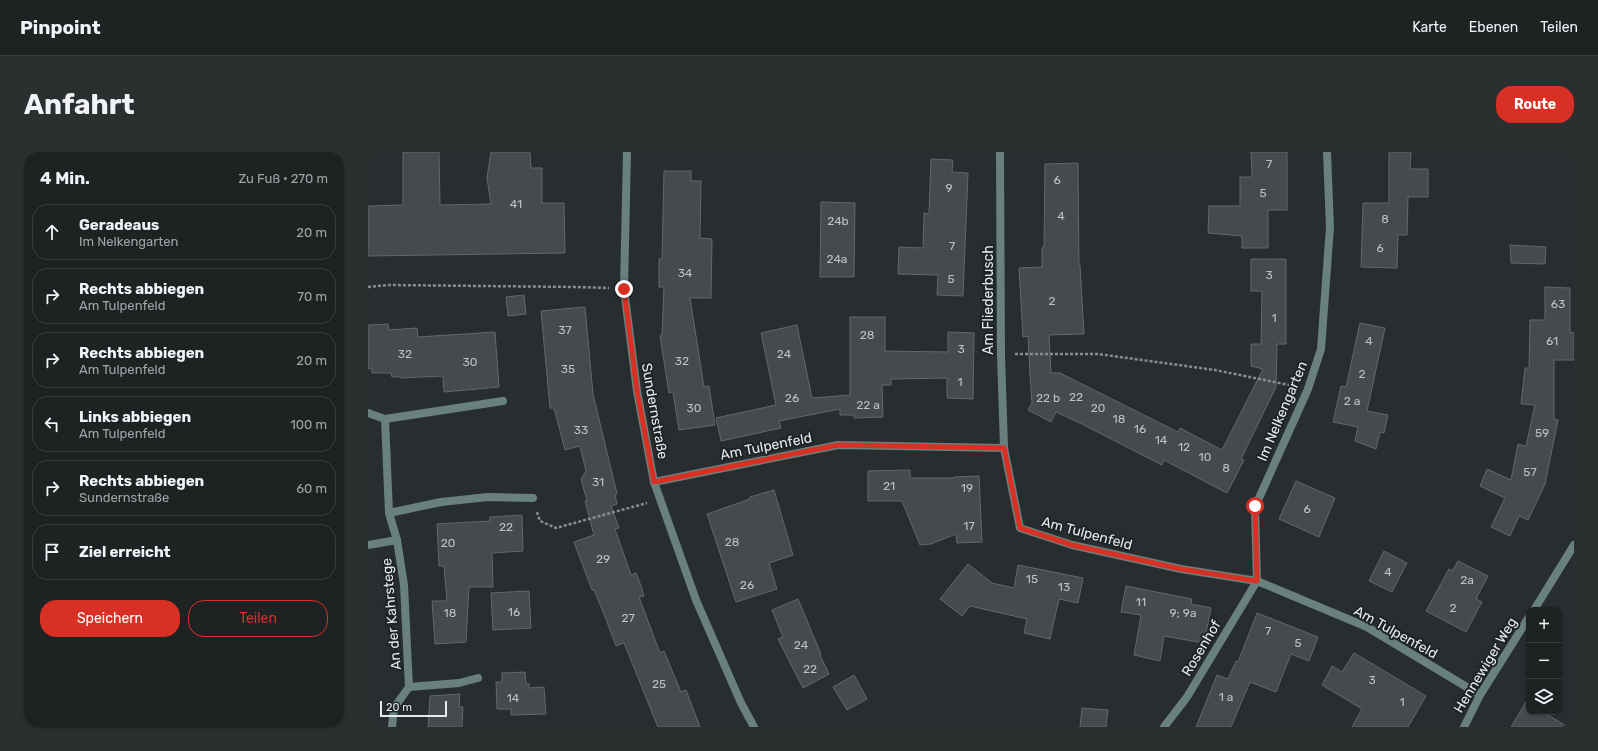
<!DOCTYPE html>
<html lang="de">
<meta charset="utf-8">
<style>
body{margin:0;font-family:Rubik,sans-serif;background:#2b2f30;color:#f1f3f6}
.controls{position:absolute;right:12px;bottom:12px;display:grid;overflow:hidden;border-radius:8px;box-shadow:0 1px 3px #0004}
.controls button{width:36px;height:36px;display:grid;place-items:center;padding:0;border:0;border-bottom:1px solid #3c3f41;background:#1e2223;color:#f1f3f6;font:20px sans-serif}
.scale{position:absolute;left:12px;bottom:10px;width:67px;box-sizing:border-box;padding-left:4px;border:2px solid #e7eaeb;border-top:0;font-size:11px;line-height:14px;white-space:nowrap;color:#e7eaeb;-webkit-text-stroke:3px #1e2425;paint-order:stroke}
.stop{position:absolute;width:12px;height:12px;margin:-9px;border:3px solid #d93025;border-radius:50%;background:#fff}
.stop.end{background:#d93025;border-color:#fff;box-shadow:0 1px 4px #0008}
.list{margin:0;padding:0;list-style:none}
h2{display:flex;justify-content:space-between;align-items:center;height:52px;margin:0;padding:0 16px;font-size:17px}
h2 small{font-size:13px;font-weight:400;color:#a1a4a6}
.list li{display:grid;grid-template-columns:26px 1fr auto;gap:12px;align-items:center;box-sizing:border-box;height:56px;margin:0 8px 8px;padding:0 8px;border:1px solid #3c3f41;border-radius:16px}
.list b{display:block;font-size:15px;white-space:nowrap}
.list p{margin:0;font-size:13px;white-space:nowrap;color:#a1a4a6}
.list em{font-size:13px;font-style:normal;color:#a1a4a6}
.actions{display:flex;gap:8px;padding:12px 16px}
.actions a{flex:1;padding:9px 0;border:1px solid #d93025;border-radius:16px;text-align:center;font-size:14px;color:#d93025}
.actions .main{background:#d93025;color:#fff}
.icon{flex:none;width:22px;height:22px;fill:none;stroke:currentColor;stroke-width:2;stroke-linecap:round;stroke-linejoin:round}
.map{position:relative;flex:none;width:1206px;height:575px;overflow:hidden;border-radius:16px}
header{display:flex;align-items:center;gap:24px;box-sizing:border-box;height:56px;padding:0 20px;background:#1e2223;border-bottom:1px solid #3c3f41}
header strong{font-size:19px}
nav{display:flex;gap:22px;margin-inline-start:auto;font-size:14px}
.intro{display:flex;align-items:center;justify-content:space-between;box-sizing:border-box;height:96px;padding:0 24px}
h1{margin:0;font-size:28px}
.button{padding:10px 18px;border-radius:16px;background:#d93025;color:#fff;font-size:14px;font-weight:700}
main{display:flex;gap:24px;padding:0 24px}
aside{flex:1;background:#1e2223;border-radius:16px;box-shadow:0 1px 3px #0004}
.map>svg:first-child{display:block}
.building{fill:#454a4d;stroke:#62686b}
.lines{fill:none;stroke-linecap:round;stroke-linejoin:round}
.path{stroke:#898d8e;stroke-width:2.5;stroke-dasharray:3 2;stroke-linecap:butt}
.street{stroke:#69817c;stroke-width:8}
.route{stroke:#d93025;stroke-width:5}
.labels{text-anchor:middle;stroke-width:4;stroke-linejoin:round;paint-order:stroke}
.number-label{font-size:12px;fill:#bec2c4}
.street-label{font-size:14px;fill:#e7eaeb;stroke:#1e2425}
</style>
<header>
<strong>Pinpoint</strong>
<nav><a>Karte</a><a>Ebenen</a><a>Teilen</a></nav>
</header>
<div class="intro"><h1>Anfahrt</h1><a class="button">Route</a></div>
<main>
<aside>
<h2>4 Min.<small>Zu Fuß · 270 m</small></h2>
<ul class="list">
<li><svg class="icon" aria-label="ahead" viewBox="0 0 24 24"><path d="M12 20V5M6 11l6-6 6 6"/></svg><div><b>Geradeaus</b><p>Im Nelkengarten</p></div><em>20 m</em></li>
<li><svg class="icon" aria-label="right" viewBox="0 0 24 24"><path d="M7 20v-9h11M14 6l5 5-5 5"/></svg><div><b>Rechts abbiegen</b><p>Am Tulpenfeld</p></div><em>70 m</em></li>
<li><svg class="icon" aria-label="right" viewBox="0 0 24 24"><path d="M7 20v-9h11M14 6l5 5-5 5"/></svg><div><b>Rechts abbiegen</b><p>Am Tulpenfeld</p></div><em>20 m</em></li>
<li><svg class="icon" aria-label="left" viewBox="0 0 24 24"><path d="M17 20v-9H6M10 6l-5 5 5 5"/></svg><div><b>Links abbiegen</b><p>Am Tulpenfeld</p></div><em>100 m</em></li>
<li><svg class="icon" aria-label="right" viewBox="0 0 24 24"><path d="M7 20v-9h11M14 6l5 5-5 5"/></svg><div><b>Rechts abbiegen</b><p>Sundernstraße</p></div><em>60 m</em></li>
<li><svg class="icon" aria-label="arrive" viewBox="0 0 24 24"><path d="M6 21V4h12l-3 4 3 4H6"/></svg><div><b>Ziel erreicht</b></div></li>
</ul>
<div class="actions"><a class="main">Speichern</a><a>Teilen</a></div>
</aside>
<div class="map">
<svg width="1206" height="575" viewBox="0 0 1206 575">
<rect width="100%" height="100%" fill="#282e2f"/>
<g class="building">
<path d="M35 0H71L72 53 123 52 119 26 123 0H162L163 16H174V51H196L197 101 0 104V54L35 53Z"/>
<path d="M883 0H919V58H900V96H874V84L840 81 841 54H872V25H884Z"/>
<path d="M1021 0H1043L1042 17H1060V45H1040L1039 83H1030L1029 116 993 115 995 51H1021Z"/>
<path d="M563 7 585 8 584 20 600 21 595 144 569 143 570 123 530 122 531 95 555 96 556 61 561 62Z"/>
<path d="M710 11 711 113H712L716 182 681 183 683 221H692L810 280 812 276 854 298 895 217 883 214V192H893L894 139H883V107H918V192H909L908 235 873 307 876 308 859 341 796 308 794 313 712 271 688 260 683 270 660 258 664 251 662 223 660 184 655 185 651 116 674 115V96L676 95 677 12Z"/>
<path d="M296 19H323V29H333L332 86 344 87 343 146H322L336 235 341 234 347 273 311 278 305 240 301 241 292 184 294 183 296 135H291V107H294Z"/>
<path d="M453 50 487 51 486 125H452Z"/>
<path d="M1142 93 1178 95 1177 112 1143 111Z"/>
<path d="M1177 135 1202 136V180L1206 181V208H1186V267L1190 268 1177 332 1160 368 1151 364 1142 384 1123 375 1137 346 1112 334 1119 317 1143 328 1150 292 1158 294 1167 253 1153 252 1157 216H1161L1162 168H1177Z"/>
<path d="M156 143 158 162 140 164 138 145Z"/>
<path d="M217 155 225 242 249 342 247 343 249 352 243 354 251 376 247 377 263 423 268 421 273 434 276 444 271 445 292 501 296 499 313 540 318 538 332 575H290L256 491 248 494 236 462 226 438H224L206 390 226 383 217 349H219L213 327 218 319 212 294 197 298 186 256H182L173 159Z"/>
<path d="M482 165H517V199L580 200V180L606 181 605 247 579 246V226L523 227V233H514L515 265 486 266V263H472V257L411 269 413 276 353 289 348 266 408 253 393 181 429 173 444 246 482 243Z"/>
<path d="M992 171 1017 176 999 259 1020 263 1016 281 1012 280 1008 297 987 289 990 275 965 270 973 234 978 235Z"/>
<path d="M20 172 21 178 49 176 50 185 127 180 131 235 76 240 75 224 32 226V225H24L23 221H4V216L0 217V173Z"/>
<path d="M542 318V326H586V325L611 324 614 390 589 391 588 382 563 392 552 393 534 349H500V319Z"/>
<path d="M928 329 967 346 951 385 911 367Z"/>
<path d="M406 338 425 403 401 411 409 437 368 450 339 362 382 347V345Z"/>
<path d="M154 363 155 399 124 401 125 435H101L98 490 67 492 64 449H79L76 414H71L69 372 122 369V365Z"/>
<path d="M1016 399 1039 411 1024 440 1001 429Z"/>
<path d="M1090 409 1120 424 1108 447 1114 450 1098 480 1058 459 1081 417 1084 419Z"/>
<path d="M600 412 624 431 646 436 650 413 715 426 710 451 691 447 682 487 656 481 659 467 602 454 594 464 572 447Z"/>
<path d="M758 434 824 447 823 452 843 456 836 491 796 484 792 509 766 503 773 463 753 460Z"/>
<path d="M161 439 163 476 125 478 123 441Z"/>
<path d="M430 447 453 502 452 503 461 522 435 536 410 487 415 485 404 458Z"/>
<path d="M889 461 950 485 941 509 923 502 908 540 882 530 863 575H828L849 523 860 527 868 509 870 510Z"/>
<path d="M986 501 1058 544 1040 575H984L994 557 954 533 964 514 974 520Z"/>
<path d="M157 520 158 532H161V536L176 535 178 562 143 563V557H129L128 530H134V521Z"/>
<path d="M486 523 499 547 479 558 465 535Z"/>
<path d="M92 542 91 555H95L94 575H60L62 544Z"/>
<path d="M1158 550 1161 552V560H1175L1200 575H1143Z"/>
<path d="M714 556 740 558 738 575H712Z"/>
</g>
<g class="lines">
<g class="path">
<path d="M0 135 21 133 208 135 241 136"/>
<path d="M647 202H730L847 218 926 234"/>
<path d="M169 360 172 369 188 376 279 351"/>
</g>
<g class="street">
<path d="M259 0 256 137 269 239 286 330 328 448 373 551 386 575"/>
<path d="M632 0 633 203 636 296"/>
<path d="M0 261 17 267 21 361 29 388 36 433 41 535 26 556 24 575"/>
<path d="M17 267 135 249"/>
<path d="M286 330 470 293 636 296 652 376 704 393 813 417 889 429 999 475 1112 543"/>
<path d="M21 361 73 350 120 345 165 346"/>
<path d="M0 393 29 388"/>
<path d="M1166 458 1206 393"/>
<path d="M41 535 91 531 110 526"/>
<path d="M796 575 819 545 889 429 887 355 940 237 953 197 962 75 959 0"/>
<path d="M1096 575 1112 543 1161 465"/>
</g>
</g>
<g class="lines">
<path class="route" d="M256 137 269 239 286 330 470 293 636 296 652 376 704 393 813 417 889 429 887 354"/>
</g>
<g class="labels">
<g class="number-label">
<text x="901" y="16">7</text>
<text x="689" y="32">6</text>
<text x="581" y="40">9</text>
<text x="895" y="45">5</text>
<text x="148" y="56">41</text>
<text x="693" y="68">4</text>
<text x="1017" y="71">8</text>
<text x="470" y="73">24b</text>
<text x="584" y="98">7</text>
<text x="1012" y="100">6</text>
<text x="469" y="111">24a</text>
<text x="317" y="125">34</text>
<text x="901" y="127">3</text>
<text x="583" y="131">5</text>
<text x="684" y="153">2</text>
<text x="1190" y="156">63</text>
<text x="906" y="170">1</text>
<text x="197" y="182">37</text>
<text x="499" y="187">28</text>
<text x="1001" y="193">4</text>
<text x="1184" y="193">61</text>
<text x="593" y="201">3</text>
<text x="37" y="206">32</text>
<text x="416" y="206">24</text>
<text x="314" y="213">32</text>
<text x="102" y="214">30</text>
<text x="200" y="221">35</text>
<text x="994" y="226">2</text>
<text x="592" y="234">1</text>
<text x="708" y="249">22</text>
<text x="424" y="250">26</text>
<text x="680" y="250">22 b</text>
<text x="984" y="253">2 a</text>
<text x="500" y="257">22 a</text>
<text x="326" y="260">30</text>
<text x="730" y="260">20</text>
<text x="751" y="271">18</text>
<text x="772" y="281">16</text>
<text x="213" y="282">33</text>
<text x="1174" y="285">59</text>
<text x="793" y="292">14</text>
<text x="816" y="299">12</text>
<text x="837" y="309">10</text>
<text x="858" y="320">8</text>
<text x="1162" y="324">57</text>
<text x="230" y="334">31</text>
<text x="521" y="338">21</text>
<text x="599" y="340">19</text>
<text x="939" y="361">6</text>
<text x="601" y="378">17</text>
<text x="138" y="379">22</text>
<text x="364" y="394">28</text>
<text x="80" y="395">20</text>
<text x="235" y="411">29</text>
<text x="1020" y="424">4</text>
<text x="664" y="431">15</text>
<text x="1099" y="432">2a</text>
<text x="379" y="437">26</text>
<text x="696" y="439">13</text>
<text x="773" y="454">11</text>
<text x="1085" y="460">2</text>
<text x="146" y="464">16</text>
<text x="82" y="465">18</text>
<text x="815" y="465">9; 9a</text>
<text x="260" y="470">27</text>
<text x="900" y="483">7</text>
<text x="930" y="495">5</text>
<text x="433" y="497">24</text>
<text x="442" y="521">22</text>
<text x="1004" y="532">3</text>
<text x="291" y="536">25</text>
<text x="858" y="549">1 a</text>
<text x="145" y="550">14</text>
<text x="1034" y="554">1</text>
</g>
<g class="street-label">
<text transform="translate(620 148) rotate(-90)" y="5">Am Fliederbusch</text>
<text transform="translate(287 259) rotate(80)" y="5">Sundernstraße</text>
<text transform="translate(914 259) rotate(-67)" y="5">Im Nelkengarten</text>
<text transform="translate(398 294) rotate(-11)" y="5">Am Tulpenfeld</text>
<text transform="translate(719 381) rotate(15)" y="5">Am Tulpenfeld</text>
<text transform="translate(23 462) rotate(-95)" y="5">An der Kahrstege</text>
<text transform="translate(1028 480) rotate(29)" y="5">Am Tulpenfeld</text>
<text transform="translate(833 496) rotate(-59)" y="5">Rosenhof</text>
<text transform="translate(1117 513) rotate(-59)" y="5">Hennewiger Weg</text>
</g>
</g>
</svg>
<div class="controls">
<button>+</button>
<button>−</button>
<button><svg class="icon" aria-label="layers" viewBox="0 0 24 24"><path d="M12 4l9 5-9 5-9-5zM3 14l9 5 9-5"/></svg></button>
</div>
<div class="scale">20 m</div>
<div class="stop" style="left:887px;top:354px"></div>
<div class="stop end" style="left:256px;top:137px"></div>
</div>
</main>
